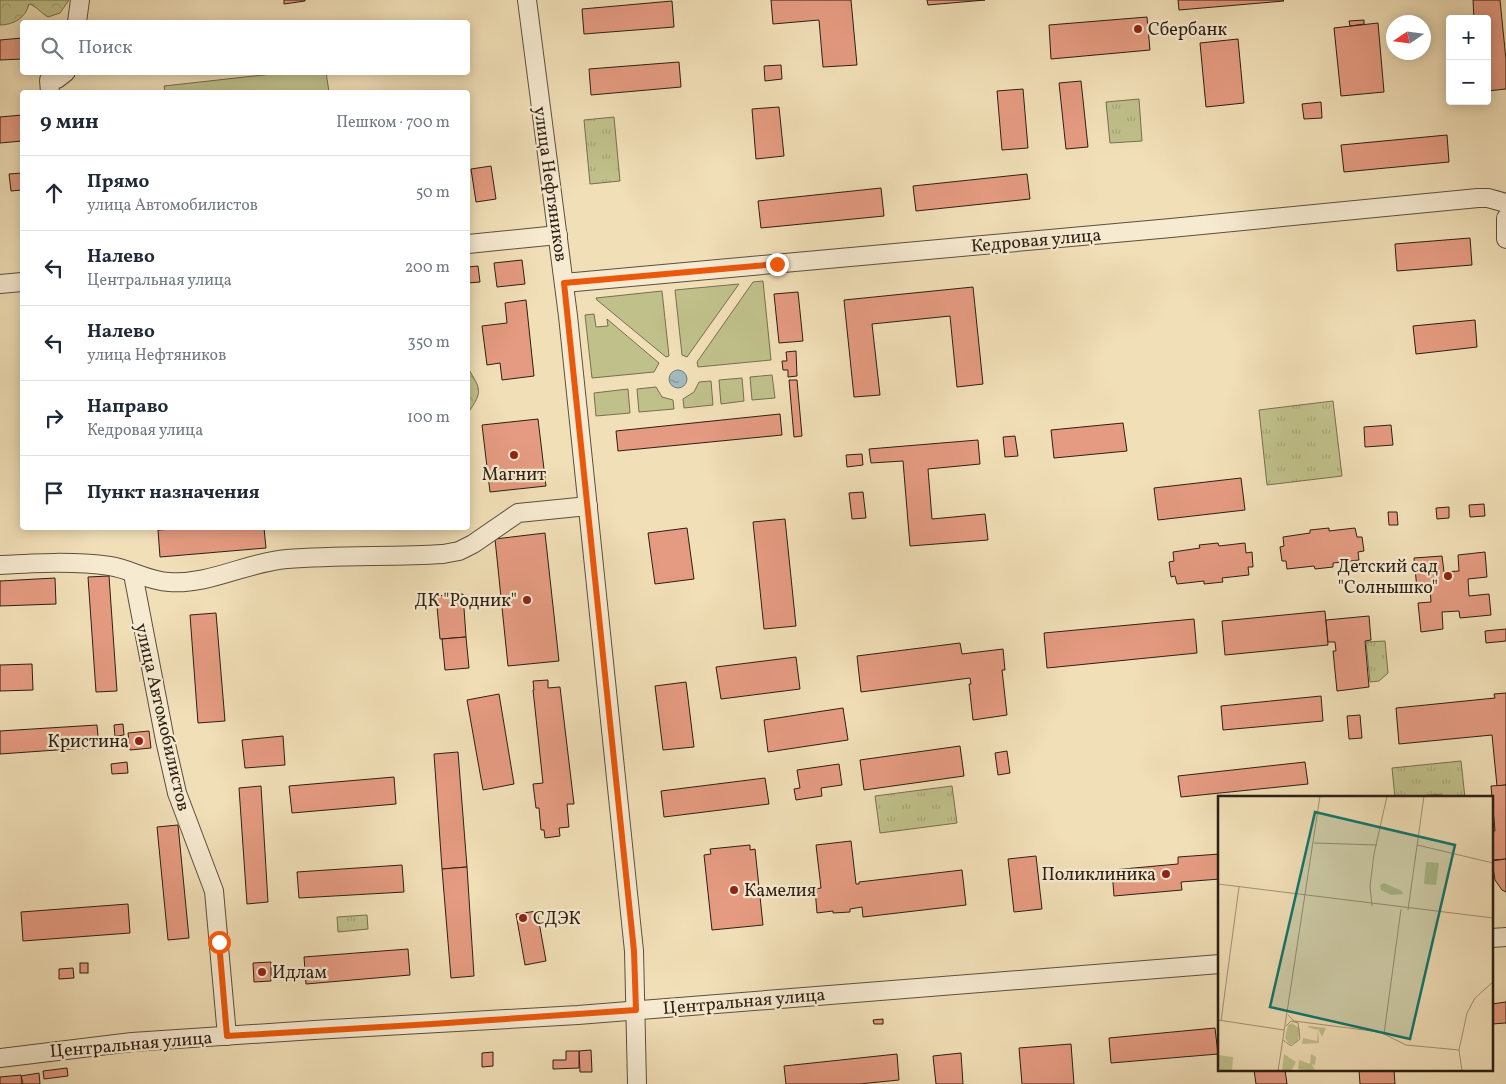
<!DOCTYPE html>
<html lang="ru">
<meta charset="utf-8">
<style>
body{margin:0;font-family:Vollkorn,serif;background:#f2f2f3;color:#1f2937}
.controls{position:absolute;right:15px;top:15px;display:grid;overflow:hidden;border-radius:5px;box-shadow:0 2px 12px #0003}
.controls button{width:45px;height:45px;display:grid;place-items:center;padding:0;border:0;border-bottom:1px solid #e0e1e3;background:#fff;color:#1f2937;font:25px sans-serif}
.compass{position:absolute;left:1386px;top:15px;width:45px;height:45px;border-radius:50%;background:#fff;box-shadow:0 2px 12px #0003;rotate:257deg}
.stop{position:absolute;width:15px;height:15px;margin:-11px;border:4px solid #ea580c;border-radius:50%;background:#fff}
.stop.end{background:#ea580c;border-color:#fff;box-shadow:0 1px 5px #0008}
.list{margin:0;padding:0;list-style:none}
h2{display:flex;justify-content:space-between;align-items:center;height:65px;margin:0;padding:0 20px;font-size:21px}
h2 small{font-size:16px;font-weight:400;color:#747a83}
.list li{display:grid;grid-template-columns:32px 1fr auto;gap:15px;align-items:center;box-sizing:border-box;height:75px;padding:0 20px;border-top:1px solid #e0e1e3}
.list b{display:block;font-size:19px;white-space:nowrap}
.list p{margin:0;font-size:16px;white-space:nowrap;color:#747a83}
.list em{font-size:16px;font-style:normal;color:#747a83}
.icon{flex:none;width:28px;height:28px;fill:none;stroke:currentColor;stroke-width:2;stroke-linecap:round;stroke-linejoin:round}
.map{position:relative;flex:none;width:1506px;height:1084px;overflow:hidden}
.search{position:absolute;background:#fff;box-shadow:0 2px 12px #0003;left:20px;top:20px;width:450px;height:55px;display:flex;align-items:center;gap:12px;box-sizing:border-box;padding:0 18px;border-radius:5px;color:#747a83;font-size:19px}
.panel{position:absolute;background:#fff;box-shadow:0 2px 12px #0003;left:20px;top:90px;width:450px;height:440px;border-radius:5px}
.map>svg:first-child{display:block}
.grass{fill:#c0c08a;stroke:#76704f}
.forest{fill:url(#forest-crowns);stroke:#76704f}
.park{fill:url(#park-tufts);stroke:#76704f}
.water{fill:url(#water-ripples);stroke:#727b78}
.building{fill:#e59b81;stroke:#2c1f14}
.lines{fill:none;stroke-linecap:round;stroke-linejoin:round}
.minor-casing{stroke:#5d4f3d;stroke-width:20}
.minor{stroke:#f6ead0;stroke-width:18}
.route{stroke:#ea580c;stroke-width:6}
.poi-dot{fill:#8f2418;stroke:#f6ead0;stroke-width:2}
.labels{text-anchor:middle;stroke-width:4.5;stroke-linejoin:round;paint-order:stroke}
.poi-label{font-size:18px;fill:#2c1f14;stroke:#f6ead0;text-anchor:start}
.street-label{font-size:18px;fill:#2c1f14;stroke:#f6ead0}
.inset-road{fill:none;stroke:#a29276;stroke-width:1}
.view{fill:#0f766e;fill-opacity:0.15;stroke:#0f766e;stroke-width:2.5}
.inset-edge{fill:none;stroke:#2c1f14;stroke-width:2.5}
</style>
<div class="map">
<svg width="1506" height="1084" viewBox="0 0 1506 1084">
<defs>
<pattern id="forest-crowns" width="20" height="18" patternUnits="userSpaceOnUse" patternTransform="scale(1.25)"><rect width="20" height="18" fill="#c0c08a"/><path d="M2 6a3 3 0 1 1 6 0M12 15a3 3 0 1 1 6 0" fill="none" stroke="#a5a576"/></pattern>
<pattern id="park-tufts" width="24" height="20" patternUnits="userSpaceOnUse" patternTransform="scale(1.25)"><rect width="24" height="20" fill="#c0c08a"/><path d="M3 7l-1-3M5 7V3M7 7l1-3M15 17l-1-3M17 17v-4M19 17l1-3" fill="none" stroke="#a5a576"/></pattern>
<pattern id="water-ripples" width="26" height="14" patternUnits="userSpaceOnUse" patternTransform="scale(1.25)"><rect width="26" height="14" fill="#a1b9bb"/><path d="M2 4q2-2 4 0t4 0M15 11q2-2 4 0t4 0" fill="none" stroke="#839697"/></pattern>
</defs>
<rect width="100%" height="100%" fill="#f1dfb7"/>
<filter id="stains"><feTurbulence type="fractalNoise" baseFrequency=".004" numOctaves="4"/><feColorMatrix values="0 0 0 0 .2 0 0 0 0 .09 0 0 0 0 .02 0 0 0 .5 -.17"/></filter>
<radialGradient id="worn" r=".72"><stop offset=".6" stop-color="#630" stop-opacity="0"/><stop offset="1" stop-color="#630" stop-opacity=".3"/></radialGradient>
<g class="grass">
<path d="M326 72 329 92H165L164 86 281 73Z"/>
<path d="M763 281 771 360 698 367 697 362 753 282Z"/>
<path d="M739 284 687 357 682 355 675 290Z"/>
<path d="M662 291 669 356 666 357 597 300 596 298Z"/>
<path d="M594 314 596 327 608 326 607 319 659 363 654 372 592 378 585 315Z"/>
<path d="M772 375 775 398 752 400 750 377Z"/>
<path d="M742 378 744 401 721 404 719 380Z"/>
<path d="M711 381 713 405 684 408 683 399 694 392 699 382Z"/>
<path d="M656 387 662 397 673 400 674 409 639 412 637 389Z"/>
<path d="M628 389 630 413 596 416 594 393Z"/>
</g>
<g class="forest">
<path d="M0 0H69L60 13 48 17C41 13 36 6 29 4 26 18 13 25 0 25Z"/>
<path d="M468 368C481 390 483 391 468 413Z"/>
</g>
<g class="park">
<path d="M1139 99 1142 141 1110 143 1106 102Z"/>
<path d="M614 117 620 181 590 184 584 120Z"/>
<path d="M1333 401 1342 476 1267 485 1259 410Z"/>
<path d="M1385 641 1388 673 1379 681 1370 682 1366 642Z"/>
<path d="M1461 761 1465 798H1443L1442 794 1395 798 1392 768Z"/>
<path d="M952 786 957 823 880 833 875 796Z"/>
<path d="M367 915 368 929 338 932 337 917Z"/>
</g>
<circle class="water" cx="678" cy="379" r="9"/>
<g class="building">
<path d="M284 0H305V1L284 4Z"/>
<path d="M771 0H851L857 65 823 67 819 20 773 24Z"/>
<path d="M927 0H985L928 5Z"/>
<path d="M1178 0H1283L1284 1 1179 10Z"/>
<path d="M1473 0H1500L1506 60V89L1487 91V19H1474Z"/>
<path d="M672 1 674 27 584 34 582 9Z"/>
<path d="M1147 17 1150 50 1051 59 1049 25Z"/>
<path d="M1364 20V24L1350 26 1349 21Z"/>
<path d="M1378 23 1384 92 1341 96 1334 28Z"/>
<path d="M22 38V59L0 60V40Z"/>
<path d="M1238 39 1244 103 1206 107 1200 43Z"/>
<path d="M679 62 681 87 591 95 589 69Z"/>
<path d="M781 65 782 79 765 81 764 66Z"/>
<path d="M1081 81 1088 147 1066 149 1059 83Z"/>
<path d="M1023 89 1028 148 1002 150 997 91Z"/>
<path d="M1321 102 1322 118 1304 119 1302 104Z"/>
<path d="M779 107 784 156 756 159 752 109Z"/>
<path d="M22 115V141L0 143V117Z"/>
<path d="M1447 135 1449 162 1344 172 1341 145Z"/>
<path d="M491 166 496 199 476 202 471 169Z"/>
<path d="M22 173V190L11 191 9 174Z"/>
<path d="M1027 174 1030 199 916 211 913 186Z"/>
<path d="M881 188 884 216 761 228 758 201Z"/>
<path d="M1470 238 1472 265 1397 271 1395 244Z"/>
<path d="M522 260 525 284 497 287 494 263Z"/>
<path d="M478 266 480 282 468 283V267Z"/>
<path d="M973 287 983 384 957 387 950 316 872 324 880 395 854 397 844 300Z"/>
<path d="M798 292 803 341 779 343 774 294Z"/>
<path d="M526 300 534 376 502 380 500 363 487 365 482 326 507 323 505 303Z"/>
<path d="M1475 320 1477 347 1416 354 1413 326Z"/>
<path d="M796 351 797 376 788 377V370H783L782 361H787L786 352Z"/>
<path d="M789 380H797L802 436 794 437Z"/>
<path d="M780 414 782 435 618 451 616 431Z"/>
<path d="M538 419 546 486 490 492 482 425Z"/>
<path d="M1123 423 1127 451 1054 458 1051 430Z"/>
<path d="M1391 425 1393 445 1365 447 1364 427Z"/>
<path d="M1015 436 1018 456 1005 457 1003 437Z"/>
<path d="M978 440 980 464 928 469 932 519 985 514 988 540 910 546 903 461 871 463 869 449Z"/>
<path d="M862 454 863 465 847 467 846 455Z"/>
<path d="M1241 478 1245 510 1158 520 1154 488Z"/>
<path d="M863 492 866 518 852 519 849 493Z"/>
<path d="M1484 504 1485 516 1470 517 1469 505Z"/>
<path d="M1449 507V518L1437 519 1436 508Z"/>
<path d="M1388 512H1397L1398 525H1389Z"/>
<path d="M785 519 796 626 764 629 753 522Z"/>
<path d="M190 528H264L266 548 160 557 158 530Z"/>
<path d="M687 528 694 579 655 584 648 533Z"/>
<path d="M1329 528V531L1355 528 1357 537H1362L1364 551 1358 552 1359 560 1333 563V567L1315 569 1314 566 1287 569 1286 561H1282L1280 547 1284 546 1283 537 1310 533V530Z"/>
<path d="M545 533 559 661 508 666 495 539Z"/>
<path d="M1218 543 1219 546 1245 543 1246 553 1252 552 1253 567H1248L1249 575 1222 578 1223 582 1204 584V581L1177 584 1175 576 1171 577 1169 562 1174 561 1173 552 1200 548 1199 545Z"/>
<path d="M1485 552 1487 577 1468 579 1469 596 1489 594 1491 615 1460 618 1459 611 1442 612 1443 629 1421 632 1418 603 1431 602 1430 588 1417 589 1414 558 1442 556 1444 572 1459 571 1458 555Z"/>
<path d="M109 576 117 691 96 692 88 577Z"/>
<path d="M55 578 56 604 0 606V581Z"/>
<path d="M463 594 466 637 440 639 436 596Z"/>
<path d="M1325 611 1328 645 1225 655 1222 621Z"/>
<path d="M216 613 225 721 198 723 190 615Z"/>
<path d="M1369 616 1371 640 1365 641 1369 687 1337 691 1333 651H1336L1335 642H1328L1326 620Z"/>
<path d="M1194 619 1197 653 1047 668 1044 633Z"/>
<path d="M1506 629V641L1486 643 1485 631Z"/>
<path d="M466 637 469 668 445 670 442 639Z"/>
<path d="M960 643 962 654 1003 649 1005 670H1002L1007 715 973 720 969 684H971L970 678 861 692 857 656Z"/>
<path d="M796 657 800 689 721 699 716 667Z"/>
<path d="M32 664 33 690 0 691V665Z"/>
<path d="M548 680V688L560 687 574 804H567L569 827 559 828 560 836 545 838 544 830H541L539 808H536L533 784 543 783 533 690H534L533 681Z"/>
<path d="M686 682 694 747 663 750 655 686Z"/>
<path d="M1506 693V785L1497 786 1492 735 1399 744 1396 708 1495 698 1494 694Z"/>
<path d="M499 694 514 784 483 790 467 700Z"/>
<path d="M1321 696 1323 721 1223 730 1221 706Z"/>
<path d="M843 708 848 740 768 752 764 720Z"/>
<path d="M1360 715 1362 738 1349 739 1347 716Z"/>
<path d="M123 724 124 735 115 736 114 725Z"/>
<path d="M97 725 99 747 0 754V731Z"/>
<path d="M149 731 151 748 130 750 128 733Z"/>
<path d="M283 736 285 765 245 768 242 740Z"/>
<path d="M960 746 964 776 864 790 860 760Z"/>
<path d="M1007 751 1010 773 998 775 995 753Z"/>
<path d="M458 752 467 867 442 869 434 754Z"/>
<path d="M127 762 128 773 112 774 111 764Z"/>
<path d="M1305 762 1308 784 1181 797 1178 776Z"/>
<path d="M839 764 842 785 821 788 822 796 796 800 794 789 800 788 797 770Z"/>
<path d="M394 777 396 804 292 813 289 786Z"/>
<path d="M765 778 769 804 664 817 661 791Z"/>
<path d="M1506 785V859L1492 860V831H1495L1491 786Z"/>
<path d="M261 786 268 902 247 904 239 788Z"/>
<path d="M178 825 189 938 168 940 157 827Z"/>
<path d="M851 841 856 884H859V882L962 870 966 905 863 917 862 907 850 909V912L833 913V911L817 913 815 889 821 888 816 845Z"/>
<path d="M750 845V850L755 849 763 925 712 930 704 855 711 854 710 849Z"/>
<path d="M1220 854V879L1181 882 1182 890 1114 896 1112 870 1178 864V857Z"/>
<path d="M1036 856 1042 909 1014 912 1008 859Z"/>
<path d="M1506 859V892L1502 890 1495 880 1492 861Z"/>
<path d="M402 865 404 892 299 898 297 872Z"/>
<path d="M467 867 474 976 451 978 442 869Z"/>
<path d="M128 904 130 933 23 941 21 912Z"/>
<path d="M537 911 546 961 525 965 516 914Z"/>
<path d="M408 949 410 975 306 984 304 957Z"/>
<path d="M271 962V981L254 982 253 963Z"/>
<rect x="80" y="963" width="8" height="10"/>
<path d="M73 968 74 978 59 979V969Z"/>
<path d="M1506 1002V1023L1492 1024V1004Z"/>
<path d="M883 1019V1024H874L873 1020Z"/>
<path d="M1215 1028 1218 1054 1111 1063 1109 1038Z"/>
<path d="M1071 1044 1074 1084H1022L1019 1048Z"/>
<path d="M591 1050 592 1072H580L579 1051Z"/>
<path d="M566 1051H579V1068L553 1069V1060H566Z"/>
<path d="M493 1052V1066L482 1067V1053Z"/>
<path d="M961 1053 963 1084H936L933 1056Z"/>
<path d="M897 1054 899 1080 859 1084H786L784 1066Z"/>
<path d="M67 1068 68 1076 44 1079 43 1071Z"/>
<path d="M1254 1070H1285L1287 1084H1256Z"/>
<path d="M1359 1070H1394L1395 1084H1360Z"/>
<path d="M39 1073 40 1084H23L21 1076Z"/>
<path d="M21 1075 22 1084H0V1077Z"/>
</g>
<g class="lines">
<defs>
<g id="minor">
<path d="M527 0 568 316 634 951 637 1084"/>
<path d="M77 22 80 0"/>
<path d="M50 92 49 80 57 79 66 72"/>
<path d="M1506 218V239"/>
<path d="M468 244 558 235"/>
<path d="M564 283 1171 228 1478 198H1488L1506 203"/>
<path d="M0 284 22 282"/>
<path d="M0 565C36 563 74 561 110 566 130 569 148 581 169 582 210 585 247 562 287 559 339 555 392 557 443 554L459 551 473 544 518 513 588 506"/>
<path d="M133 574 165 740 177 793 214 891 227 1036"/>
<path d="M1492 938 1506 937"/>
<path d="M0 1058 132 1042 314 1030 578 1015 1220 964"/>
</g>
</defs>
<use href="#minor" class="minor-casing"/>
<use href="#minor" class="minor"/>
</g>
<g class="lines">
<path class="route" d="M219 942 227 1036 432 1024 636 1010 634 951 564 283 777 264"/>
</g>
<g class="poi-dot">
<circle cx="1138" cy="29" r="5"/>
<circle cx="514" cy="455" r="5"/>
<circle cx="1448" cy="576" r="5"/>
<circle cx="527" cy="600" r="5"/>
<circle cx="139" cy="741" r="5"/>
<circle cx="1166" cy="874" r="5"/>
<circle cx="734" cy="890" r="5"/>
<circle cx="523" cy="918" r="5"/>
<circle cx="262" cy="972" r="5"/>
</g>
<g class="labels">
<g class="poi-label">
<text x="1148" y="35">Сбербанк</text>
<text x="514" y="480" text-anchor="middle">Магнит</text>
<text x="1438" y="572" text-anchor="end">Детский сад<tspan x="1438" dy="21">"Солнышко"</tspan></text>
<text x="517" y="606" text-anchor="end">ДК "Родник"</text>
<text x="129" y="747" text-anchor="end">Кристина</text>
<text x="1156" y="880" text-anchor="end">Поликлиника</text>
<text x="744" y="896">Камелия</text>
<text x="533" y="924">СДЭК</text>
<text x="272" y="978">Идлам</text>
</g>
<g class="street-label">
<text transform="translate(551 184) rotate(82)" y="6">улица Нефтяников</text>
<text transform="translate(1036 240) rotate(-5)" y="6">Кедровая улица</text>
<text transform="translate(163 717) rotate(77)" y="6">улица Автомобилистов</text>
<text transform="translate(744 1001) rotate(-5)" y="6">Центральная улица</text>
<text transform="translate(131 1044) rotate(-5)" y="6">Центральная улица</text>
</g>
</g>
<g transform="translate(1218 796)">
<rect width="275" height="275" fill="#f1dfb7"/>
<path d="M208 66 221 67 218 89 206 88ZM74 227 82 233 80 245 72 249 67 242 70 229ZM91 230 108 232 104 241 100 232 101 247 84 248 85 242 99 245 100 234 89 231ZM66 258 78 266 73 275H64ZM93 258 98 261 97 269 94 268 97 275 80 273 81 264 92 268Z" fill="#c0c08a"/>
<path d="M166 87 184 95 185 98 173 99 163 94 162 89Z" fill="#c0c08a"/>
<path d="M0 259 15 261 14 275 1 274Z" fill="#c0c08a"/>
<path class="inset-road" d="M96 47 159 49M199 49 275 67M0 88 275 122M154 110 152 90 156 58 169 0M190 114 206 0M70 219 76 225 162 236 188 249 241 254M0 224 66 234M3 225 21 91M166 238 183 113M65 244 73 250 82 243 80 227 73 225 68 230M60 275 102 0M244 275 241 254 249 217 257 202 275 186"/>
<path class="view" d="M97 16 237 49 192 243 52 211Z"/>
<rect width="275" height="275" class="inset-edge"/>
</g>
<rect width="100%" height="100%" filter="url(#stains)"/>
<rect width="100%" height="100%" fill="url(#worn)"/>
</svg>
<div class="controls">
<button>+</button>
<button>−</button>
</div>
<svg class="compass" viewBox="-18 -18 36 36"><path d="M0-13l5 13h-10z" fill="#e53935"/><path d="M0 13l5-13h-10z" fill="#747a83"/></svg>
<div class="stop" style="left:219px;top:942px"></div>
<div class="stop end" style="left:777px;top:264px"></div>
<div class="search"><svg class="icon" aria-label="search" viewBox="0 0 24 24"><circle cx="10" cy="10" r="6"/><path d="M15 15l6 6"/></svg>Поиск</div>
<section class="panel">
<h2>9 мин<small>Пешком · 700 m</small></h2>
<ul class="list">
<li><svg class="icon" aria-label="ahead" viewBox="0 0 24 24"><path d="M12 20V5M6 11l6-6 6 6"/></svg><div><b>Прямо</b><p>улица Автомобилистов</p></div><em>50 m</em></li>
<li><svg class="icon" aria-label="left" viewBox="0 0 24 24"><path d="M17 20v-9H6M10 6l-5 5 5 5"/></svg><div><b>Налево</b><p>Центральная улица</p></div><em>200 m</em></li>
<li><svg class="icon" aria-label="left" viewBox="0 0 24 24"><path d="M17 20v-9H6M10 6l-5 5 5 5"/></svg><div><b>Налево</b><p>улица Нефтяников</p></div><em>350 m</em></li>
<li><svg class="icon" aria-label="right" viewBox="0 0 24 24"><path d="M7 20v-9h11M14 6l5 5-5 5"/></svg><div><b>Направо</b><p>Кедровая улица</p></div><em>100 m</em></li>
<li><svg class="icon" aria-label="arrive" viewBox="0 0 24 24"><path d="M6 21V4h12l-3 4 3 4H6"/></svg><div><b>Пункт назначения</b></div></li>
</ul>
</section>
</div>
